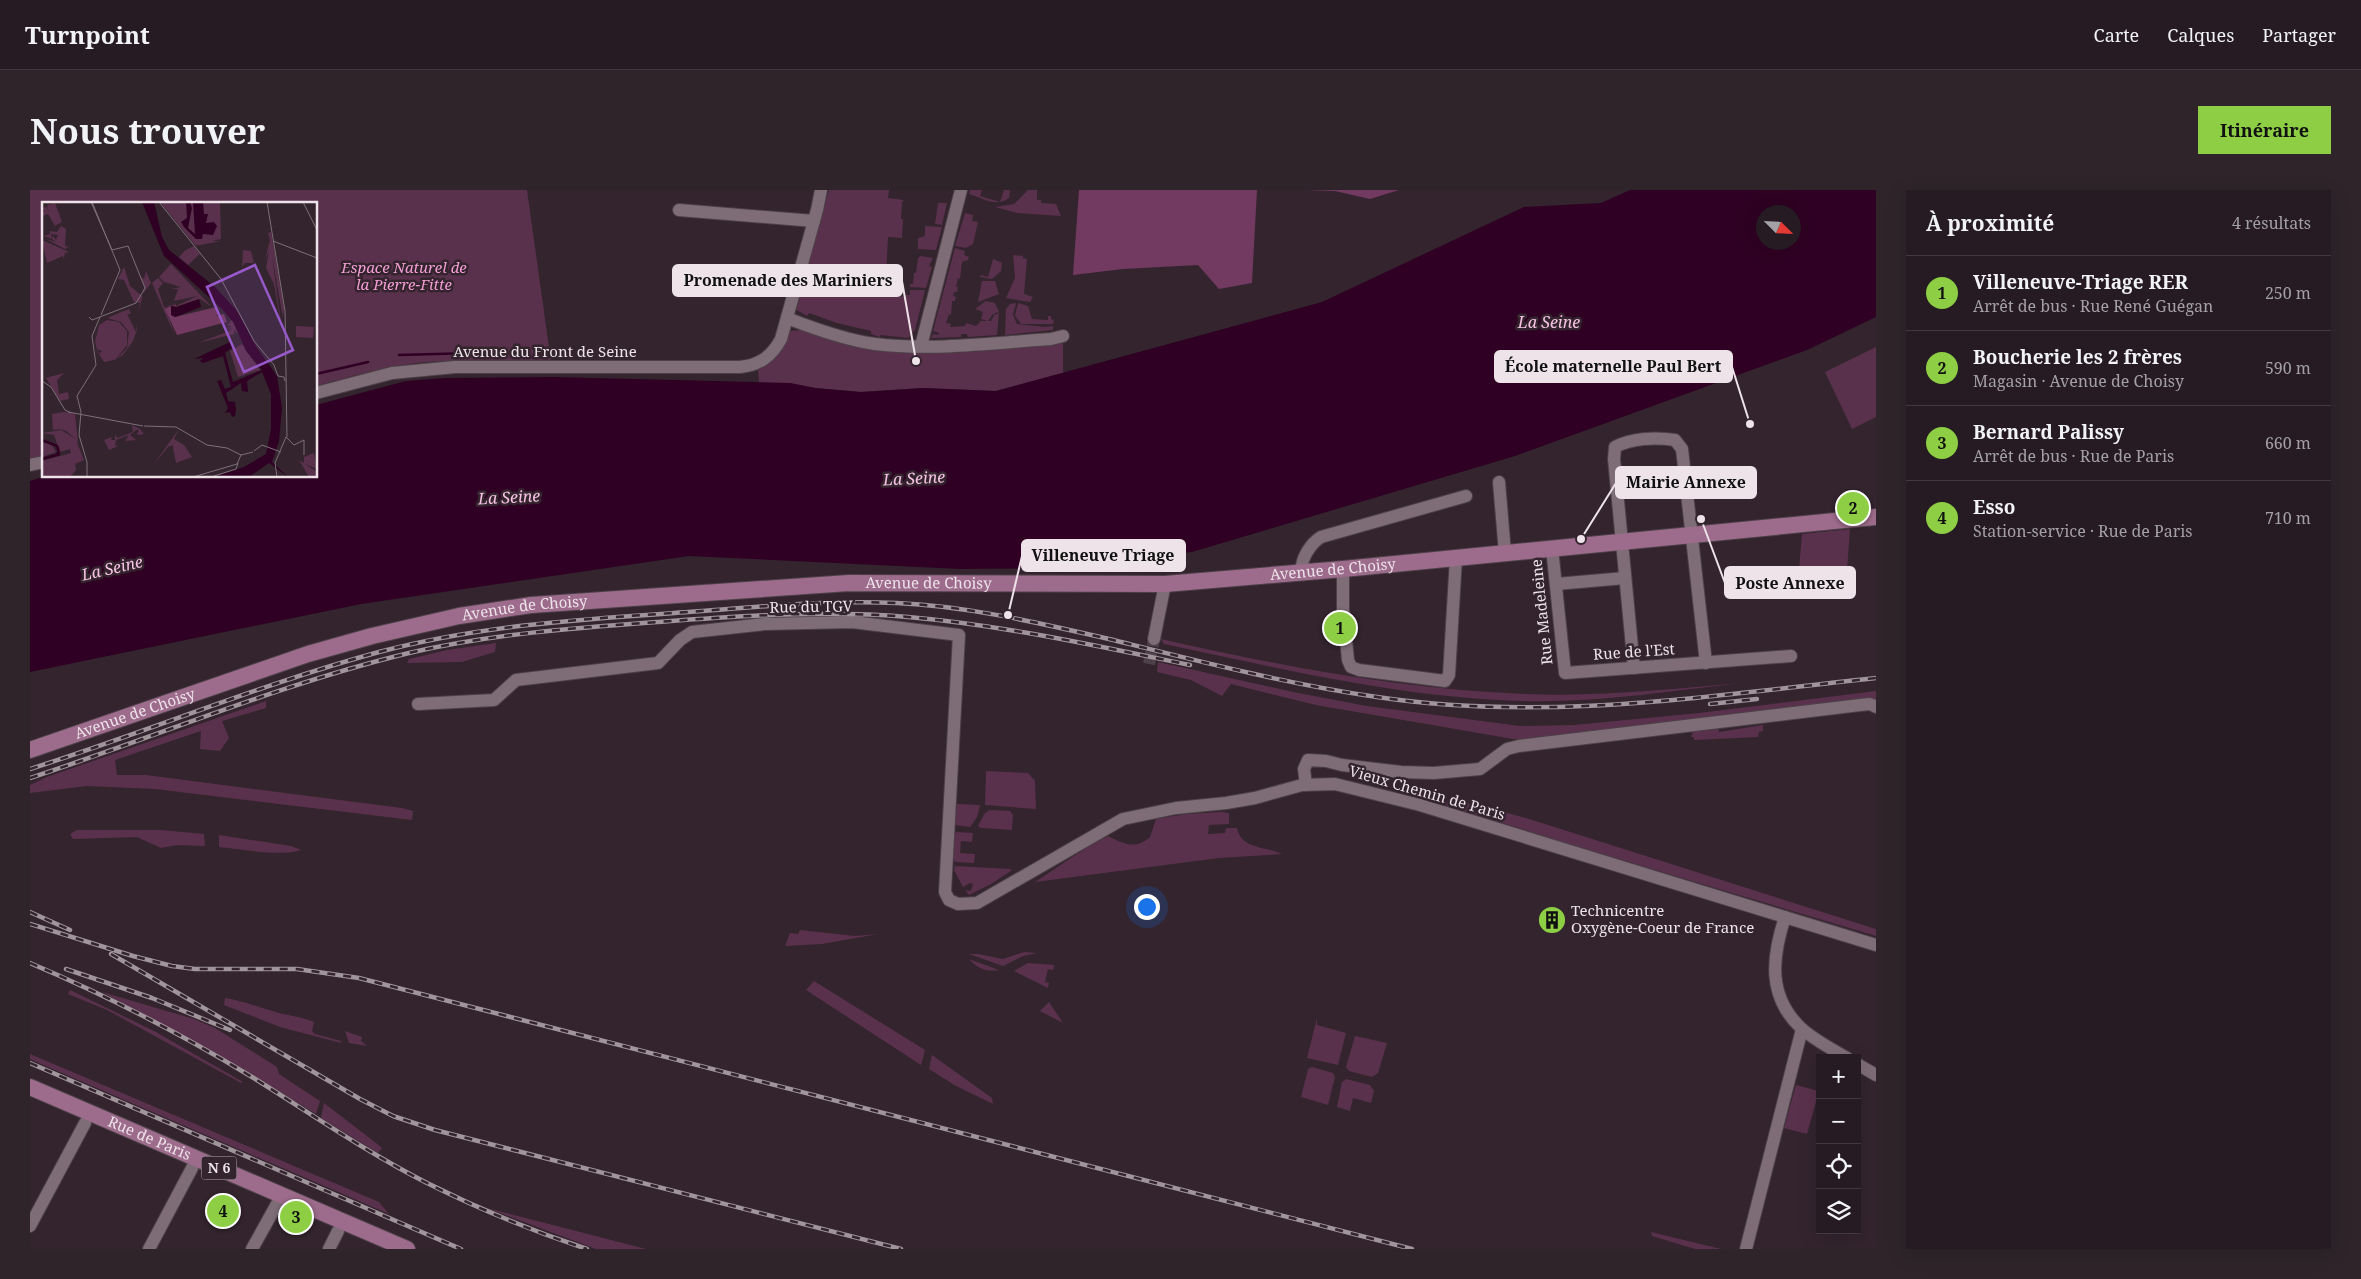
<!DOCTYPE html>
<html lang="fr">
<meta charset="utf-8">
<style>
body{margin:0;font-family:"Noto Serif",serif;background:#2e242a;color:#f1f3f6}
.controls{position:absolute;right:15px;bottom:15px;display:grid;overflow:hidden;border-radius:0px;box-shadow:0 5px 20px #0002}
.controls button{width:45px;height:45px;display:grid;place-items:center;padding:0;border:0;border-bottom:1px solid #423940;background:#261b22;color:#f1f3f6;font:25px sans-serif}
.compass{position:absolute;left:1726px;top:15px;width:45px;height:45px;border-radius:50%;background:#261b22;box-shadow:0 5px 20px #0002;rotate:114deg}
.you{position:absolute;left:1116px;top:716px;width:18px;height:18px;margin:-12px;border:4px solid #fff;border-radius:50%;background:#1a73e8;box-shadow:0 0 0 8px #1a73e833}
.badge{display:grid;place-items:center;width:32px;height:32px;border-radius:50%;background:#8dce44;color:#111;font-size:16px;font-weight:700}
.pin{position:absolute;translate:-50% -50%;border:2px solid #fff;box-shadow:0 1px 5px #0006}
.list{margin:0;padding:0;list-style:none}
h2{display:flex;justify-content:space-between;align-items:center;height:65px;margin:0;padding:0 20px;font-size:21px}
h2 small{font-size:16px;font-weight:400;color:#a4a1a5}
.list li{display:grid;grid-template-columns:32px 1fr auto;gap:15px;align-items:center;box-sizing:border-box;height:75px;padding:0 20px;border-top:1px solid #423940}
.list b{display:block;font-size:19px;white-space:nowrap}
.list p{margin:0;font-size:16px;white-space:nowrap;color:#a4a1a5}
.list em{font-size:16px;font-style:normal;color:#a4a1a5}
.icon{flex:none;width:28px;height:28px;fill:none;stroke:currentColor;stroke-width:2;stroke-linecap:round;stroke-linejoin:round}
.map{position:relative;flex:none;width:1846px;height:1059px;overflow:hidden;border-radius:0px}
header{display:flex;align-items:center;gap:30px;box-sizing:border-box;height:70px;padding:0 25px;background:#261b22;border-bottom:1px solid #423940}
header strong{font-size:24px}
nav{display:flex;gap:28px;margin-inline-start:auto;font-size:18px}
.intro{display:flex;align-items:center;justify-content:space-between;box-sizing:border-box;height:120px;padding:0 30px}
h1{margin:0;font-size:35px}
.button{padding:12px 22px;border-radius:0px;background:#8dce44;color:#111;font-size:18px;font-weight:700}
main{display:flex;gap:30px;padding:0 30px}
aside{flex:1;background:#261b22;border-radius:0px;box-shadow:0 5px 20px #0002}
.map>svg:first-child{display:block}
.green{fill:#5a314c}
.forest{fill:#723a60}
.water{fill:#2f0023;fill-rule:evenodd}
.lines{fill:none;stroke-linecap:round;stroke-linejoin:round}
.stream{stroke:#2f0023;stroke-width:2.5}
.minor-tunnel{stroke:#4f414a;stroke-width:12;stroke-dasharray:12 6;stroke-linecap:butt}
.minor-casing{stroke:#4d4049;stroke-width:14}
.major-casing{stroke:#4d4049;stroke-width:18}
.minor{stroke:#7e6d77;stroke-width:12}
.major{stroke:#9d6b8b;stroke-width:16}
.rail-casing{stroke:#a1959c;stroke-width:4.5}
.rail{stroke:#33242e;stroke-width:2.5;stroke-dasharray:8;stroke-linecap:butt}
.labels{text-anchor:middle;stroke-width:5;stroke-linejoin:round;paint-order:stroke}
.shield{fill:#33242e;stroke:#b5aab1;stroke-width:1}
.shield-label{font-size:14px;font-weight:bold;fill:#ede3e9}
.park-label{font-size:15px;font-style:italic;fill:#f59ed6;stroke:#33242e}
.street-label{font-size:15px;fill:#ede3e9;stroke:#33242e}
.poi-label{font-size:15px;fill:#ede3e9;stroke:#33242e;text-anchor:start}
.water-label{font-size:16px;font-style:italic;fill:#f7c2e3;stroke:#33242e}
.inset-river{fill:none;stroke:#2f0023;stroke-width:2.5}
.inset-road{fill:none;stroke:#7d7079;stroke-width:1}
.view{fill:#985aca;fill-opacity:0.15;stroke:#985aca;stroke-width:2.5}
.inset-edge{fill:none;stroke:#ede3e9;stroke-width:2.5}
.leader{fill:none;stroke:#ede3e9;stroke-width:2}
.callout-dot{fill:#ede3e9;stroke:#33242e;stroke-width:2}
.callout{fill:#ede3e9;stroke:#ede3e9;stroke-width:2}
.callout-label{font-size:16px;text-anchor:middle;font-weight:bold;fill:#111}
</style>
<header>
<strong>Turnpoint</strong>
<nav><a>Carte</a><a>Calques</a><a>Partager</a></nav>
</header>
<div class="intro"><h1>Nous trouver</h1><a class="button">Itinéraire</a></div>
<main>
<div class="map">
<svg width="1846" height="1059" viewBox="0 0 1846 1059">
<rect width="100%" height="100%" fill="#33242e"/>
<g class="green">
<path d="M0 0H497L521 172C477 171 431 169 387 173 353 177 320 187 286 196V14H14V265L0 269Z"/>
<path d="M799 0H859L858 8 874 10 872 12 871 29H873L872 48 858 47 856 88H858V102H863V105L875 107 876 105H880V100H895L885 140 878 148 850 145V147L841 144V141L807 133 779 123 777 126 765 119Z"/>
<path d="M940 0H952L950 6 970 12 974 0H980L979 8C966 18 953 8 939 4Z"/>
<path d="M998 0H1007V10H1011V13L1026 14 1031 26 987 23 965 17 984 14Z"/>
<path d="M908 13H917L912 35 905 34Z"/>
<path d="M935 23 943 25 942 31 948 32 943 54 936 58 925 56Z"/>
<path d="M895 36 912 37 906 60 888 59V48L895 46Z"/>
<path d="M925 58 935 61 934 65 939 67 938 70 932 72 930 89 928 88 926 97H928L927 102H924L923 106 926 107 925 111H922L921 125 919 124 916 133 921 134 920 137 935 136 936 133 946 136 951 131H961L964 125 969 123 967 145 938 147 937 144H931V147L901 148 903 144 908 145 909 143 903 141Z"/>
<path d="M983 65 993 66V68L997 69 994 104 1003 107 1000 112 976 108 985 88Z"/>
<path d="M891 66 903 68 899 76 902 77 896 98 880 97V94H883L884 83H886L888 68Z"/>
<path d="M963 69 972 73 971 81 962 89 950 87 951 85 958 87Z"/>
<path d="M952 91H965L969 104 948 112Z"/>
<path d="M956 111 965 113 969 122 963 124 958 131 951 129 953 122 945 119Z"/>
<path d="M986 113 983 125 987 134 1015 137 1023 136V140L975 145 976 119 980 114Z"/>
<path d="M988 113 998 116 1002 129 1018 130V126H1021V129L1024 130 1023 134H991L985 126Z"/>
<path d="M770 140C798 147 827 157 855 161 914 167 975 159 1033 153V183L965 201 893 198 831 202 785 198 760 193H729L728 178 758 141Z"/>
<path d="M1846 157V227L1822 239 1795 182Z"/>
<path d="M1820 339 1816 394 1768 391 1772 344Z"/>
<path d="M1131 449C1251 476 1373 500 1497 504 1569 507 1640 499 1712 493 1639 501 1566 513 1493 511 1371 508 1253 479 1134 454Z"/>
<path d="M466 453 465 462 432 472 377 473 379 469 417 460Z"/>
<path d="M1128 472 1268 503 1337 516 1490 536 1544 535 1669 523 1846 501V509L1489 550 1286 515 1201 494 1192 506 1161 490 1127 482Z"/>
<path d="M236 511V518L192 531 199 548 190 561 170 559 171 541 85 570 87 585H116L372 618 383 621 382 630 125 599 57 596 0 603V595L17 587Z"/>
<path d="M1733 535V541L1729 542 1728 547 1664 550V547H1661L1664 539 1688 536 1689 542Z"/>
<path d="M956 581 998 583 1005 591 1006 619 955 615Z"/>
<path d="M1390 607 1447 615 1496 628 1846 739V746L1549 657Z"/>
<path d="M927 614 950 615 947 627 940 637 925 635Z"/>
<path d="M960 620 980 621 983 625 982 640 951 638 948 636 955 623Z"/>
<path d="M1191 622 1199 623V634L1179 635 1178 644 1195 643 1196 638H1207C1211 659 1234 656 1252 664L1189 668 1005 692 1059 656 1078 646C1094 654 1105 660 1120 647L1126 629 1156 624Z"/>
<path d="M47 640H131L174 644 175 656 147 655 131 658 107 647 43 649 40 644Z"/>
<path d="M927 642 943 643 942 652 931 651 930 663 945 664 944 673 926 672 923 670 924 643Z"/>
<path d="M189 645 261 656 271 660C250 667 212 659 189 657Z"/>
<path d="M925 676 980 679 982 680 961 694 939 705 935 700 941 701 943 694 940 693 933 697 924 680Z"/>
<path d="M770 740 825 746 848 744 792 754 755 756 760 743 768 744Z"/>
<path d="M994 762 1007 763 993 766 973 776 939 764H948L973 769Z"/>
<path d="M939 769 969 780C956 782 948 779 939 769Z"/>
<path d="M998 773 1024 775 1023 780 1018 779 1015 792 1019 793 1018 798 984 781Z"/>
<path d="M784 791 895 860 891 875 776 800Z"/>
<path d="M40 800 124 841 213 892 211 893 77 820 38 804Z"/>
<path d="M72 802 164 829 185 838 247 877 249 884 290 911 286 924 213 879Z"/>
<path d="M195 808C214 811 231 818 249 823 261 826 273 827 284 832L282 841 285 844 311 851V853L250 837 194 815Z"/>
<path d="M1019 812 1033 833 1010 821Z"/>
<path d="M1287 828V835L1316 843 1308 875 1277 868Z"/>
<path d="M315 841 332 847 331 851 337 856 319 853Z"/>
<path d="M1325 846 1357 853 1348 883 1342 887 1319 881 1316 877Z"/>
<path d="M0 864 349 1012 359 1024 18 877 0 869Z"/>
<path d="M902 865 962 908 963 914 926 896 899 879Z"/>
<path d="M1282 877 1303 883 1305 887 1298 915 1271 907 1278 879Z"/>
<path d="M1316 889 1340 895 1344 901 1341 913 1323 908 1320 921 1307 917 1312 892Z"/>
<path d="M1766 895 1789 901 1777 944 1754 938Z"/>
<path d="M294 913 346 953 352 958 348 963 291 928Z"/>
<path d="M457 1018 616 1059H566Z"/>
<path d="M1621 1042 1691 1059H1665L1622 1046Z"/>
</g>
<g class="forest">
<path d="M1049 0H1227L1222 93 1189 99 1168 75 1093 79 1043 85Z"/>
<path d="M1277 0H1369L1340 9 1305 1Z"/>
</g>
<path class="water" d="M1600 0H1846V127L1777 160 1485 266 1162 362 1055 372 1035 378 931 379 659 366 331 414 0 482V291L16 286H286V215L376 191 416 188 522 187 760 193 785 198 831 202 893 198 966 201 1292 112 1494 17 1571 13ZM1734 22H1764V52H1734Z"/>
<g class="lines">
<g class="stream">
<path d="M369 165 443 163"/>
<path d="M286 184 338 172"/>
</g>
<path class="minor-tunnel" d="M1119 474 1124 449"/>
<defs>
<g id="minor">
<path d="M649 20 784 31"/>
<path d="M757 128C785 139 815 150 845 154 903 161 963 153 1021 149L1033 146"/>
<path d="M891 156 931 0"/>
<path d="M286 203 362 183 425 177H710C730 175 742 166 751 149L787 20 791 0"/>
<path d="M0 275 14 272"/>
<path d="M1469 292 1475 363"/>
<path d="M1522 358 1535 483 1761 466"/>
<path d="M1313 379V420L1318 470 1321 477 1329 480 1415 491 1419 485 1426 368"/>
<path d="M1272 382C1270 370 1280 354 1291 347L1436 306"/>
<path d="M1526 394 1595 388"/>
<path d="M1124 449 1135 394"/>
<path d="M1604 478 1584 269 1585 257C1602 248 1626 247 1645 250L1652 259 1676 473"/>
<path d="M388 514 464 510 486 490 628 473 650 450 662 442 735 434 822 432 929 445 915 702 919 710 928 714 947 713 1093 629 1146 618 1196 613 1225 608 1272 595 1305 594 1390 615 1846 755"/>
<path d="M1276 595 1274 579 1278 570 1296 571 1312 575 1371 582 1404 583 1450 579 1477 559 1489 556 1830 515 1840 514 1846 517"/>
<path d="M1755 727C1742 767 1737 806 1771 838 1784 850 1802 859 1817 868"/>
<path d="M1827 874 1846 885"/>
<path d="M0 1036 55 933"/>
<path d="M119 1059 162 978"/>
<path d="M222 1059 247 1014"/>
<path d="M299 1059 308 1041"/>
<path d="M1716 1059 1772 839"/>
</g>
<g id="major">
<path id="s1" d="M0 560 278 464 342 446 429 426 501 415 819 393 1135 394 1313 379 1846 327"/>
<path id="s2" d="M0 897 377 1059"/>
</g>
</defs>
<use href="#minor" class="minor-casing"/>
<use href="#major" class="major-casing"/>
<use href="#minor" class="minor"/>
<use href="#major" class="major"/>
<defs>
<g id="rail">
<path d="M1680 514 1727 509"/>
<path d="M0 579C117 542 231 494 349 462 451 435 554 429 658 422 727 417 796 410 866 413 938 416 1009 433 1079 449 1168 471 1257 494 1347 507 1516 532 1678 506 1846 488"/>
<path d="M0 588C126 547 250 494 379 463 461 444 544 438 627 432 711 426 794 420 878 427 972 435 1067 456 1160 475"/>
<path d="M0 722 40 740"/>
<path d="M0 734 103 766 142 776 165 779H267L329 788 1382 1059"/>
<path d="M81 764 330 909 363 926 405 940 871 1059"/>
<path d="M0 773C76 805 151 844 222 887 280 923 336 962 397 993 449 1019 502 1041 557 1059"/>
<path d="M36 779 122 808 200 840"/>
<path d="M0 873 431 1059"/>
</g>
</defs>
<use href="#rail" class="rail-casing"/>
<use href="#rail" class="rail"/>
</g>
<defs>
<symbol id="building-disc" viewBox="-11 -11 22 22"><circle r="9.5" fill="#8dce44" stroke="#33242e"/><path d="M-4-6H4V6H1V3H-1V6H-4ZM-2.5-4.3h1.7v1.8h-1.7ZM.8-4.3h1.7v1.8H.8ZM-2.5-1h1.7V.8h-1.7ZM.8-1h1.7V.8H.8Z" fill="#111"/></symbol>
</defs>
<g fill-rule="evenodd">
<use href="#building-disc" x="1506" y="714" width="32" height="32"/>
</g>
<g class="labels">
<rect class="shield" x="171.5" y="966.5" width="35" height="23" rx="4"/>
<g class="shield-label">
<text x="189" y="983">N 6</text>
</g>
<g class="park-label">
<text x="374" y="83">Espace Naturel de<tspan x="374" dy="17">la Pierre-Fitte</tspan></text>
</g>
<g class="street-label">
<text x="515" y="167">Avenue du Front de Seine</text>
<text dy="5" stroke="none"><textPath href="#s1" startOffset="1326">Avenue de Choisy</textPath></text>
<text dy="5" stroke="none"><textPath href="#s1" startOffset="921">Avenue de Choisy</textPath></text>
<text transform="translate(781 417) rotate(-1)" y="5">Rue du TGV</text>
<text dy="5" stroke="none"><textPath href="#s1" startOffset="516">Avenue de Choisy</textPath></text>
<text transform="translate(1512 422) rotate(-96)" y="5">Rue Madeleine</text>
<text transform="translate(1604 462) rotate(-4)" y="5">Rue de l'Est</text>
<text dy="5" stroke="none"><textPath href="#s1" startOffset="111">Avenue de Choisy</textPath></text>
<text transform="translate(1397 603) rotate(16)" y="5">Vieux Chemin de Paris</text>
<text dy="5" stroke="none"><textPath href="#s2" startOffset="130">Rue de Paris</textPath></text>
</g>
<g class="poi-label">
<text x="1541" y="726">Technicentre<tspan x="1541" dy="17">Oxygène-Coeur de France</tspan></text>
</g>
<g class="water-label">
<text x="1519" y="138">La Seine</text>
<text transform="translate(884 288) rotate(-3)" y="6">La Seine</text>
<text transform="translate(479 307) rotate(-3)" y="6">La Seine</text>
<text transform="translate(82 378) rotate(-13)" y="6">La Seine</text>
</g>
</g>
<g transform="translate(12 12)">
<rect width="275" height="275" fill="#33242e"/>
<path d="M118 0H178L179 37 169 39H179L153 44 156 42 153 43ZM13 1 20 20 13 24 6 12 0 14 1 26 0 11 3 9 0 6 5 5 7 12 5 3ZM19 24 24 27 23 44 27 45 23 47 4 37 14 40 10 37 11 34 14 38 16 33 9 32 10 37 2 34 8 32V29L15 30ZM86 27 109 81 101 92 96 112 98 101 92 100 82 78 76 77 82 65 88 84 100 94 103 86 99 75 102 77 104 69ZM229 30 242 105 241 116 230 54 240 128 232 82 224 66 227 49 223 58 228 38 226 31ZM0 38 25 49 26 52 23 50 22 57 21 54 5 61ZM151 43 146 47 152 44 158 52 146 63 137 55 145 47 135 55ZM201 48 209 49 212 61H203L200 65ZM129 62 170 105 158 97 134 105 129 103 128 108V104L123 105 133 134 110 81 116 76 121 81 116 87 122 105 129 103 134 102V104L155 94 132 99 136 87H129L139 85 122 80 117 75ZM87 107 89 112H85L94 130 95 121V128L91 139 81 153 72 158 62 160 57 152 60 149 55 147 57 151 56 152 53 140 57 123 65 118 77 120 85 129V143L73 158 85 146 87 130 79 120 65 116ZM190 118 196 132 192 128V132L156 141 190 128 184 127H192L184 126 190 125 185 123ZM254 124 272 125 271 136 254 135ZM200 142 218 168 196 175 188 149ZM22 171 15 178 17 192 26 190 27 197 18 199 4 176ZM22 210 33 212 36 241 34 238 42 258 33 262 34 268 28 275H0V259L29 251 28 247 18 250 12 233 0 231 19 228 34 237 24 229 18 227 11 228 10 212ZM90 223 98 227 102 232 95 233 97 228H94L88 233 94 238 83 239 87 233 74 238 73 243 76 244 67 248 62 238 70 235 69 238H73V232L75 236 91 230ZM137 227 132 237 142 243 150 255 134 261 130 240V244H127L111 263ZM0 240 10 243 14 250 0 255ZM272 251 275 267 263 262 275 270V275H267L257 258 262 261V255Z" fill="#5a314c"/>
<path d="M128 104 133 115 174 105 176 112 174 114 182 112 185 120 135 133 123 107Z" fill="#723a60"/>
<path d="M100 0H112L120 35 127 48 173 85 195 109 215 146 235 174 240 206 237 239 230 260 246 275 227 261 207 275H171L202 265 224 252 229 227V192L220 170 205 179 206 190 200 189 199 181 184 191 186 199 193 200 194 207 193 214 190 215 188 210 183 211 186 206 175 179 179 178 183 187 189 185 181 154 161 161 158 159 161 156 152 157 188 140 191 145 183 151 191 180 220 168 204 149 192 121 181 108 122 54ZM144 0H148L150 6 146 26 153 32 151 0H161L162 12H166L164 21 172 20 175 24 171 33 161 32 160 37H154L142 25 139 20 145 16ZM157 97 159 105 133 115 129 113V104L134 105Z" fill="#2f0023"/>
<path class="inset-river" d="M0 238 15 244 17 250 14 253M0 257 18 252"/>
<path class="inset-road" d="M50 0 78 68 59 113M117 0 179 77 212 139 232 163 236 174 242 175 243 179M225 0 243 109 245 235M261 0 275 28M231 39 275 56M47 115 50 118 94 101 103 86 86 44 70 48 49 0M0 179 9 185 23 208 29 211M26 210 101 224M102 224 134 225 165 243 185 246 199 253 211 250M212 249 220 243 239 250M45 275V260L37 233 39 210 35 194 54 163 50 134 58 115M151 275 195 262 199 253M169 275 194 267 196 261M235 275 233 261 244 235 252 243 262 238V253"/>
<path class="view" d="M213 63 251 148 202 170 165 85Z"/>
<rect width="275" height="275" class="inset-edge"/>
</g>
<path class="leader" d="M886 171L872 91M1720 234L1702 177M1551 349L1586 293M978 425L992 366M1671 329L1695 393"/>
<g class="callout-dot">
<circle cx="886" cy="171" r="5"/>
<circle cx="1720" cy="234" r="5"/>
<circle cx="1551" cy="349" r="5"/>
<circle cx="978" cy="425" r="5"/>
<circle cx="1671" cy="329" r="5"/>
</g>
<g class="callout">
<rect x="643" y="75" width="229" height="31" rx="5"/>
<rect x="1465" y="161" width="237" height="31" rx="5"/>
<rect x="1586" y="277" width="140" height="31" rx="5"/>
<rect x="992" y="350" width="163" height="31" rx="5"/>
<rect x="1695" y="377" width="130" height="31" rx="5"/>
</g>
<g class="callout-label">
<text x="758" y="96">Promenade des Mariniers</text>
<text x="1583" y="182">École maternelle Paul Bert</text>
<text x="1656" y="298">Mairie Annexe</text>
<text x="1073" y="371">Villeneuve Triage</text>
<text x="1760" y="399">Poste Annexe</text>
</g>
</svg>
<div class="controls">
<button>+</button>
<button>−</button>
<button><svg class="icon" aria-label="locate" viewBox="0 0 24 24"><circle cx="12" cy="12" r="6"/><path d="M12 2v4M12 18v4M2 12h4M18 12h4"/></svg></button>
<button><svg class="icon" aria-label="layers" viewBox="0 0 24 24"><path d="M12 4l9 5-9 5-9-5zM3 14l9 5 9-5"/></svg></button>
</div>
<svg class="compass" viewBox="-18 -18 36 36"><path d="M0-13l5 13h-10z" fill="#e53935"/><path d="M0 13l5-13h-10z" fill="#a4a1a5"/></svg>
<div class="you"></div>
<div class="pin badge" style="left:1310px;top:438px">1</div>
<div class="pin badge" style="left:1823px;top:318px">2</div>
<div class="pin badge" style="left:266px;top:1027px">3</div>
<div class="pin badge" style="left:193px;top:1021px">4</div>
</div>
<aside>
<h2>À proximité<small>4 résultats</small></h2>
<ul class="list">
<li><span class="badge">1</span><div><b>Villeneuve-Triage RER</b><p>Arrêt de bus · Rue René Guégan</p></div><em>250 m</em></li>
<li><span class="badge">2</span><div><b>Boucherie les 2 frères</b><p>Magasin · Avenue de Choisy</p></div><em>590 m</em></li>
<li><span class="badge">3</span><div><b>Bernard Palissy</b><p>Arrêt de bus · Rue de Paris</p></div><em>660 m</em></li>
<li><span class="badge">4</span><div><b>Esso</b><p>Station-service · Rue de Paris</p></div><em>710 m</em></li>
</ul>
</aside>
</main>
